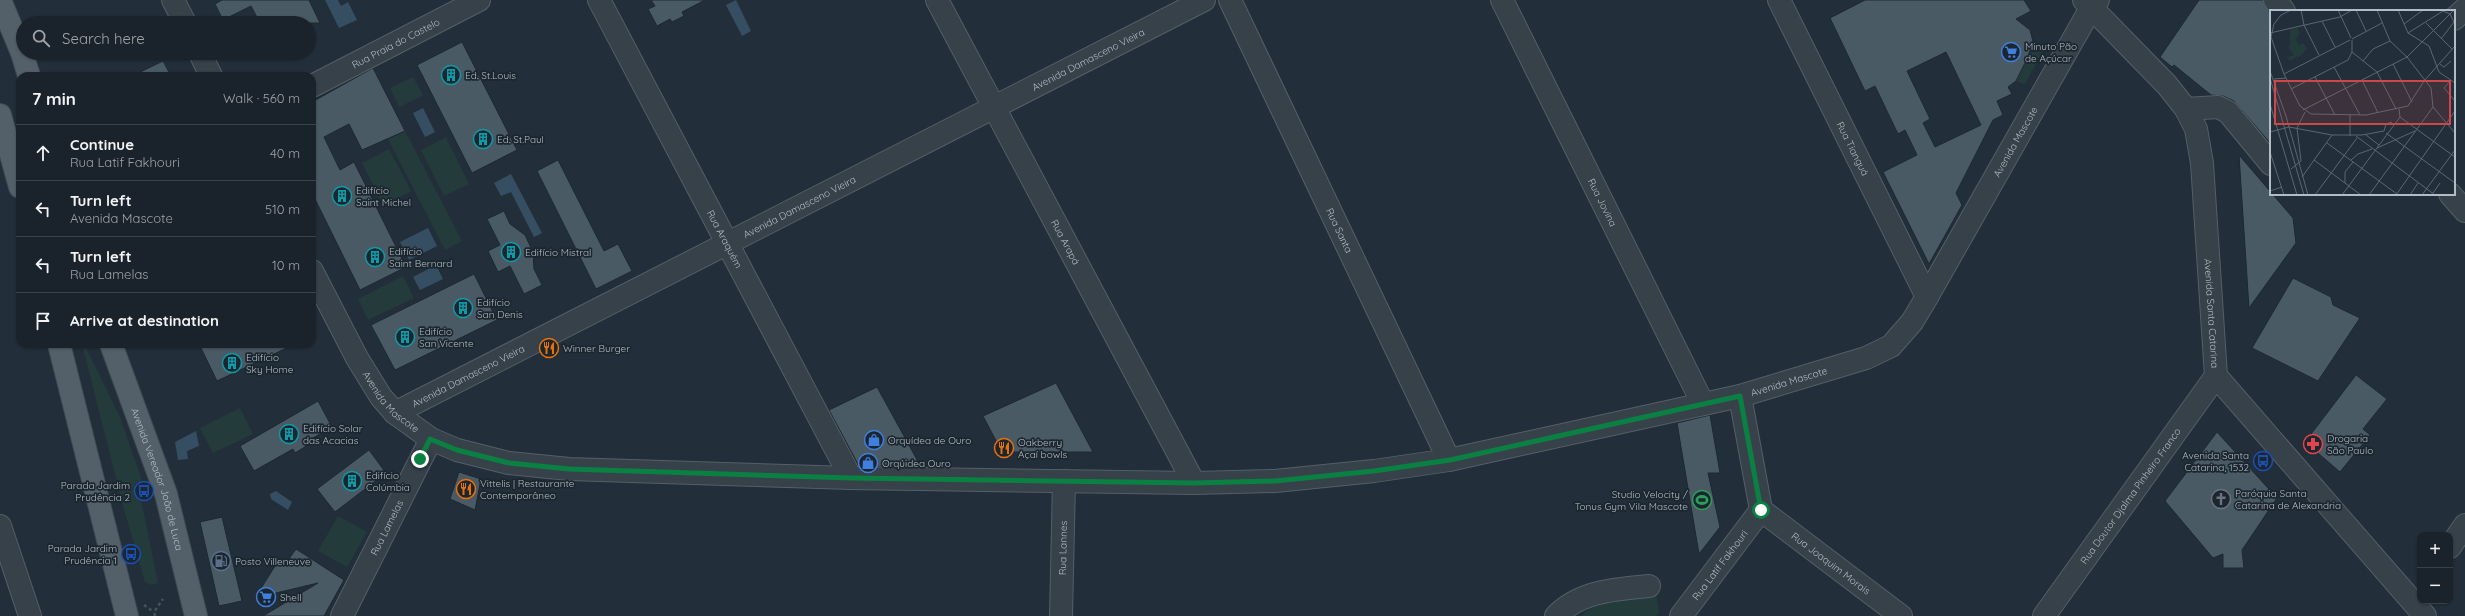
<!DOCTYPE html>
<meta charset="utf-8">
<style>
body{margin:0;font-family:Quicksand,sans-serif;background:#232b34;color:#f1f3f6}
.controls{position:absolute;right:12px;bottom:12px;display:grid;overflow:hidden;border-radius:8px;box-shadow:0 1px 3px #0004}
.controls button{width:36px;height:36px;display:grid;place-items:center;padding:0;border:0;border-bottom:1px solid #384048;background:#1a232c;color:#f1f3f6;font:20px sans-serif}
.stop{position:absolute;width:12px;height:12px;margin:-9px;border:3px solid #0b8043;border-radius:50%;background:#fff}
.stop.end{background:#0b8043;border-color:#fff;box-shadow:0 1px 4px #0008}
.list{margin:0;padding:0;list-style:none}
h2{display:flex;justify-content:space-between;align-items:center;height:52px;margin:0;padding:0 16px;font-size:17px}
h2 small{font-size:13px;font-weight:400;color:#9fa4a9}
.list li{display:grid;grid-template-columns:26px 1fr auto;gap:12px;align-items:center;box-sizing:border-box;height:56px;padding:0 16px;border-top:1px solid #384048}
.list b{display:block;font-size:15px;white-space:nowrap}
.list p{margin:0;font-size:13px;white-space:nowrap;color:#9fa4a9}
.list em{font-size:13px;font-style:normal;color:#9fa4a9}
.icon{flex:none;width:22px;height:22px;fill:none;stroke:currentColor;stroke-width:2;stroke-linecap:round;stroke-linejoin:round}
.map{position:relative;flex:none;width:2465px;height:616px;overflow:hidden}
.search{position:absolute;background:#1a232c;box-shadow:0 1px 3px #0004;left:16px;top:16px;width:300px;height:44px;display:flex;align-items:center;gap:10px;box-sizing:border-box;padding:0 14px;border-radius:22px;color:#9fa4a9;font-size:15px}
.panel{position:absolute;background:#1a232c;box-shadow:0 1px 3px #0004;left:16px;top:72px;width:300px;height:276px;border-radius:12px}
.map>svg:first-child{display:block}
.green{fill:#243b3b}
.water{fill:#364e61}
.building{fill:#4a5a65;stroke:#1d2831;fill-rule:evenodd}
.lines{fill:none;stroke-linecap:round;stroke-linejoin:round}
.minor-casing{stroke:#545f68;stroke-width:24}
.major-casing{stroke:#3f4a53;stroke-width:24}
.path{stroke:#425757;stroke-width:2.5;stroke-dasharray:3 3;stroke-linecap:butt}
.minor{stroke:#36414a;stroke-width:22}
.major{stroke:#53606a;stroke-width:22}
.route{stroke:#0b8043;stroke-width:5}
.labels{text-anchor:middle;stroke-width:3.5;stroke-linejoin:round;paint-order:stroke}
.street-label{font-size:10px;fill:#b1bcc6;stroke:#1b262f}
.poi-label{font-size:10px;fill:#b1bcc6;stroke:#1b262f;text-anchor:start}
.inset-road{fill:none;stroke:#5b6772;stroke-width:1}
.view{fill:#cf4648;fill-opacity:0.15;stroke:#cf4648;stroke-width:2}
.inset-edge{fill:none;stroke:#b1bcc6;stroke-width:2}
</style>
<div class="map">
<svg width="2465" height="616" viewBox="0 0 2465 616">
<rect width="100%" height="100%" fill="#222f3a"/>
<g class="green">
<path d="M2033 41 2045 47 2025 84 2016 81 2028 57Z"/>
<path d="M413 77 423 95 399 107 390 88Z"/>
<path d="M405 131 462 241 445 250 388 139Z"/>
<path d="M446 137 469 184 444 196 421 150Z"/>
<path d="M389 149 411 191 383 205 362 163Z"/>
<path d="M403 276 414 298 368 320 358 299Z"/>
<path d="M82 344H84L120 417 142 480 135 484 142 505 158 583 151 585 145 582 123 506Z"/>
<path d="M240 408 253 434 213 453 200 428Z"/>
<path d="M338 516 367 532 347 567 318 551Z"/>
<path d="M1656 594 1659 612 1656 616H1581C1599 598 1632 599 1656 594Z"/>
</g>
<g class="water">
<path d="M325 0H338L341 6 348 2 357 20 339 28Z"/>
<path d="M736 0 751 31 742 36 726 5Z"/>
<path d="M423 108 435 132 425 137 413 113Z"/>
<path d="M511 174 542 233 534 237 511 192 501 196 494 183Z"/>
<path d="M428 228 437 246 409 260 400 242Z"/>
<path d="M436 265 443 279 420 290 413 277Z"/>
<path d="M196 431 199 446 187 451 188 459 178 460 175 442Z"/>
<path d="M276 491 292 502 288 510 271 499 270 494Z"/>
</g>
<g class="building">
<path d="M222 0H309L320 23H260L251 6 223 20 215 4Z"/>
<path d="M651 0H705L682 12 684 16 672 22 670 19 657 26 648 9 655 6Z"/>
<path d="M1865 0H2024L2031 11 2016 19 2030 30 2033 41 2028 57 2016 81 2008 87 2012 94 1997 101 2003 115 1993 120 1956 193 1962 205 1929 264 1883 172 1917 155 1905 130 1898 134 1875 86 1865 91 1830 18ZM1946 52 1981 125 1935 147 1923 123 1930 119 1907 71Z"/>
<path d="M2199 0H2263L2271 15V144L2234 101 2223 96 2211 95 2174 65 2172 67 2160 57Z"/>
<path d="M462 42 517 150 472 173 417 65Z"/>
<path d="M163 61 171 76H132Z"/>
<path d="M373 68 405 131 362 150 349 124 324 137 340 170 354 162 406 267 360 290 312 193V102Z"/>
<path d="M2239 155 2293 218 2296 243 2249 308Z"/>
<path d="M558 160 604 251 618 244 632 271 596 289 537 171Z"/>
<path d="M504 211 510 224 525 235 533 252 534 269 542 285 524 294 510 266 498 272 488 251 500 245 487 219Z"/>
<path d="M474 274 497 320 395 370 371 325Z"/>
<path d="M2293 278 2331 297 2333 305 2360 318 2318 381 2252 348Z"/>
<path d="M199 344H295L217 381Z"/>
<path d="M2356 375 2387 399 2363 429 2370 435 2340 472 2305 442Z"/>
<path d="M1056 383 1093 452H1002L983 416Z"/>
<path d="M877 387 921 467 859 466 829 410Z"/>
<path d="M318 401 332 427 306 442 308 445 295 453 293 449 254 471 240 446Z"/>
<path d="M1710 415 1720 473H1708L1720 527 1699 554 1677 423Z"/>
<path d="M2217 432 2277 498 2242 550 2244 568H2223V554L2213 558 2165 501Z"/>
<path d="M369 450 386 473 335 512 317 489Z"/>
<path d="M459 472 481 479 475 510 450 499Z"/>
<path d="M222 517 242 601 219 606 200 522Z"/>
<path d="M296 549 344 580 324 616H263L318 583 255 598 280 558 286 563Z"/>
</g>
<g class="lines">
<defs>
<g id="minor">
<path d="M173 0 185 23"/>
<path id="s1" d="M599 0 851 478"/>
<path id="s2" d="M937 0 1194 483"/>
<path id="s3" d="M1230 0 1449 460"/>
<path id="s4" d="M1502 0 1703 404"/>
<path id="s5" d="M1779 0 1927 297"/>
<path id="s6" d="M2084 0 2167 85 2186 109 2196 129 2202 163 2216 376 2425 616"/>
<path d="M2275 0 2284 11"/>
<path d="M2454 19 2465 9"/>
<path d="M200 53 211 76"/>
<path id="s7" d="M312 86 479 0"/>
<path d="M2186 109 2218 107 2228 112 2271 164"/>
<path d="M2450 194 2465 211"/>
<path id="s8" d="M312 271 357 358 381 397 395 413 431 439 457 450 509 463 569 469 851 478 1194 483 1275 481 1374 471 1449 460 1740 396 1866 358 1891 346 1912 322 1927 297 2091 8 2098 0"/>
<path id="s9" d="M395 413 1204 0"/>
<path id="s10" d="M1761 510 1901 616"/>
<path d="M0 526 30 616"/>
<path d="M2450 547 2465 525"/>
<path id="s11" d="M342 616 431 439"/>
<path id="s12" d="M1061 616 1064 481"/>
<path d="M1556 616C1580 591 1616 589 1649 586"/>
<path id="s13" d="M1681 616 1761 510 1740 396"/>
<path id="s14" d="M2044 616 2216 376"/>
</g>
<g id="major">
<path d="M0 0 22 53 29 76"/>
<path d="M0 115 20 187"/>
<path d="M59 344 127 616"/>
<path id="s15" d="M111 344 166 494 196 616"/>
</g>
</defs>
<use href="#minor" class="minor-casing"/>
<use href="#major" class="major-casing"/>
<g class="path">
<path d="M144 605 154 612"/>
<path d="M155 616 154 612 163 599"/>
</g>
<use href="#minor" class="minor"/>
<use href="#major" class="major"/>
</g>
<g class="lines">
<path class="route" d="M420 459 430 439 457 450 509 463 569 469 851 478 1194 483 1275 481 1374 471 1450 460 1740 396 1761 510"/>
</g>
<defs>
<symbol id="supermarket-ring" viewBox="-11 -11 22 22"><circle r="9.5" fill="#1b262f" stroke="#3f7fe0" stroke-width="1.5"/><path d="M-6-5.5h2.5l.6 2H6L4.5 2H-2.5L-4.4-4H-6ZM-1.5 3.2a1.3 1.3 0 1 0 .1 0ZM3 3.2a1.3 1.3 0 1 0 .1 0Z" fill="#3f7fe0"/></symbol>
<symbol id="building-ring" viewBox="-11 -11 22 22"><circle r="9.5" fill="#1b262f" stroke="#0f9aa8" stroke-width="1.5"/><path d="M-4-6H4V6H1V3H-1V6H-4ZM-2.5-4.3h1.7v1.8h-1.7ZM.8-4.3h1.7v1.8H.8ZM-2.5-1h1.7V.8h-1.7ZM.8-1h1.7V.8H.8Z" fill="#0f9aa8"/></symbol>
<symbol id="restaurant-ring" viewBox="-11 -11 22 22"><circle r="9.5" fill="#1b262f" stroke="#e8710a" stroke-width="1.5"/><path d="M-5-6h1v4h1v-4h1v4h1v-4h1v5L-1.5 .5V6h-2V.5L-5-1ZM5-6V6H3V1.5H1.5Q1.5-4 5-6Z" fill="#e8710a"/></symbol>
<symbol id="shop-ring" viewBox="-11 -11 22 22"><circle r="9.5" fill="#1b262f" stroke="#3f7fe0" stroke-width="1.5"/><path d="M-5-2.5h2.3a2.7 3.5 0 0 1 5.4 0H5L5.5 6h-11ZM-1.5-2.5h3a1.5 2.3 0 0 0-3 0Z" fill="#3f7fe0"/></symbol>
<symbol id="pharmacy-ring" viewBox="-11 -11 22 22"><circle r="9.5" fill="#1b262f" stroke="#e0444e" stroke-width="1.5"/><path d="M-2-6h4v4h4v4h-4v4h-4v-4h-4v-4h4Z" fill="#e0444e"/></symbol>
<symbol id="bus-ring" viewBox="-11 -11 22 22"><circle r="9.5" fill="#1b262f" stroke="#1a4fb4" stroke-width="1.5"/><path d="M-5-6H5V4H4V6H2V4H-2V6H-4V4H-5ZM-3.5-4V0h7V-4ZM-3.5 1.2v1.5H-2V1.2ZM2 1.2v1.5H3.5V1.2Z" fill="#1a4fb4"/></symbol>
<symbol id="church-ring" viewBox="-11 -11 22 22"><circle r="9.5" fill="#1b262f" stroke="#6b7280" stroke-width="1.5"/><path d="M-1.2-6h2.4v3.5h3.3v2.4h-3.3V6h-2.4V-.1h-3.3v-2.4h3.3Z" fill="#6b7280"/></symbol>
<symbol id="stadium-ring" viewBox="-11 -11 22 22"><circle r="9.5" fill="#1b262f" stroke="#2e9e5b" stroke-width="1.5"/><path d="M0-5a6.5 5 0 1 0 0 10a6.5 5 0 1 0 0-10ZM-3.5-1.8h7v3.6h-7Z" fill="#2e9e5b"/></symbol>
<symbol id="fuel-ring" viewBox="-11 -11 22 22"><circle r="9.5" fill="#1b262f" stroke="#5c6f8a" stroke-width="1.5"/><path d="M-5.5-6h7V0h2V4h1.3V-2.5L3-4.5l.8-.8L6-3V5H2.5V1h-1V6h-7ZM-4.2-4.7v3.2H.2V-4.7Z" fill="#5c6f8a"/></symbol>
</defs>
<g fill-rule="evenodd">
<use href="#supermarket-ring" x="2000" y="41" width="22" height="22"/>
<use href="#building-ring" x="440" y="64" width="22" height="22"/>
<use href="#building-ring" x="472" y="128" width="22" height="22"/>
<use href="#building-ring" x="331" y="185" width="22" height="22"/>
<use href="#building-ring" x="500" y="241" width="22" height="22"/>
<use href="#building-ring" x="364" y="246" width="22" height="22"/>
<use href="#building-ring" x="452" y="297" width="22" height="22"/>
<use href="#building-ring" x="394" y="326" width="22" height="22"/>
<use href="#restaurant-ring" x="538" y="337" width="22" height="22"/>
<use href="#building-ring" x="221" y="352" width="22" height="22"/>
<use href="#building-ring" x="278" y="423" width="22" height="22"/>
<use href="#shop-ring" x="863" y="429" width="22" height="22"/>
<use href="#pharmacy-ring" x="2302" y="433" width="22" height="22"/>
<use href="#restaurant-ring" x="993" y="437" width="22" height="22"/>
<use href="#bus-ring" x="2252" y="450" width="22" height="22"/>
<use href="#shop-ring" x="857" y="452" width="22" height="22"/>
<use href="#building-ring" x="341" y="470" width="22" height="22"/>
<use href="#restaurant-ring" x="455" y="478" width="22" height="22"/>
<use href="#bus-ring" x="133" y="480" width="22" height="22"/>
<use href="#church-ring" x="2210" y="488" width="22" height="22"/>
<use href="#stadium-ring" x="1691" y="489" width="22" height="22"/>
<use href="#bus-ring" x="120" y="543" width="22" height="22"/>
<use href="#fuel-ring" x="210" y="550" width="22" height="22"/>
<use href="#supermarket-ring" x="255" y="586" width="22" height="22"/>
</g>
<g class="labels">
<g class="street-label">
<text dy="4" stroke="none"><textPath href="#s7" startOffset="94">Rua Praia do Castelo</textPath></text>
<text dy="4" stroke="none"><textPath href="#s9" startOffset="778">Avenida Damasceno Vieira</textPath></text>
<text dy="4" stroke="none"><textPath href="#s8" startOffset="1930">Avenida Mascote</textPath></text>
<text dy="4" stroke="none"><textPath href="#s5" startOffset="166">Rua Tianguá</textPath></text>
<text dy="4" stroke="none"><textPath href="#s4" startOffset="226">Rua Jovina</textPath></text>
<text dy="4" stroke="none"><textPath href="#s9" startOffset="454">Avenida Damasceno Vieira</textPath></text>
<text dy="4" stroke="none"><textPath href="#s3" startOffset="255">Rua Santa</textPath></text>
<text dy="4" stroke="none"><textPath href="#s1" startOffset="270">Rua Araquém</textPath></text>
<text dy="4" stroke="none"><textPath href="#s2" startOffset="274">Rua Arapá</textPath></text>
<text dy="4" stroke="none"><textPath href="#s6" startOffset="357">Avenida Santa Catarina</textPath></text>
<text dy="4" stroke="none"><textPath href="#s9" startOffset="82">Avenida Damasceno Vieira</textPath></text>
<text dy="4" stroke="none"><textPath href="#s8" startOffset="1582">Avenida Mascote</textPath></text>
<text dy="4" stroke="none"><textPath href="#s8" startOffset="154">Avenida Mascote</textPath></text>
<text dy="4" stroke="none"><textPath href="#s15" startOffset="143">Avenida Vereador João de Luca</textPath></text>
<text dy="4" stroke="none"><textPath href="#s14" startOffset="148">Rua Doutor Djalma Pinheiro Franco</textPath></text>
<text dy="4" stroke="none"><textPath href="#s11" startOffset="99">Rua Lamelas</textPath></text>
<text dy="4" stroke="none"><textPath href="#s12" startOffset="68">Rua Lannes</textPath></text>
<text dy="4" stroke="none"><textPath href="#s10" startOffset="88">Rua Joaquim Morais</textPath></text>
<text dy="4" stroke="none"><textPath href="#s13" startOffset="64">Rua Latif Fakhouri</textPath></text>
</g>
<g class="poi-label">
<text x="2025" y="50">Minuto Pão<tspan x="2025" dy="12">de Açúcar</tspan></text>
<text x="465" y="79">Ed. St.Louis</text>
<text x="497" y="143">Ed. St.Paul</text>
<text x="356" y="194">Edifício<tspan x="356" dy="12">Saint Michel</tspan></text>
<text x="389" y="255">Edifício<tspan x="389" dy="12">Saint Bernard</tspan></text>
<text x="525" y="256">Edifício Mistral</text>
<text x="477" y="306">Edifício<tspan x="477" dy="12">San Denis</tspan></text>
<text x="419" y="335">Edifício<tspan x="419" dy="12">San Vicente</tspan></text>
<text x="563" y="352">Winner Burger</text>
<text x="246" y="361">Edifício<tspan x="246" dy="12">Sky Home</tspan></text>
<text x="303" y="432">Edifício Solar<tspan x="303" dy="12">das Acacias</tspan></text>
<text x="2327" y="442">Drogaria<tspan x="2327" dy="12">São Paulo</tspan></text>
<text x="888" y="444">Orquídea de Ouro</text>
<text x="1018" y="446">Oakberry<tspan x="1018" dy="12">Açaí bowls</tspan></text>
<text x="2249" y="459" text-anchor="end">Avenida Santa<tspan x="2249" dy="12">Catarina, 1532</tspan></text>
<text x="882" y="467">Orqúidea Ouro</text>
<text x="366" y="479">Edifício<tspan x="366" dy="12">Colúmbia</tspan></text>
<text x="480" y="487">Vittelis | Restaurante<tspan x="480" dy="12">Contemporâneo</tspan></text>
<text x="130" y="489" text-anchor="end">Parada Jardim<tspan x="130" dy="12">Prudência 2</tspan></text>
<text x="2235" y="497">Paróquia Santa<tspan x="2235" dy="12">Catarina de Alexandria</tspan></text>
<text x="1688" y="498" text-anchor="end">Studio Velocity /<tspan x="1688" dy="12">Tonus Gym Vila Mascote</tspan></text>
<text x="117" y="552" text-anchor="end">Parada Jardim<tspan x="117" dy="12">Prudência 1</tspan></text>
<text x="235" y="565">Posto Villeneuve</text>
<text x="280" y="601">Shell</text>
</g>
</g>
<g transform="translate(2270 10)">
<rect width="185" height="185" fill="#222f3a"/>
<path d="M27 18 30 23 25 29 29 35 33 33 37 38 32 45 19 51 17 47 24 45 18 37 20 36V20Z" fill="#243b3b"/>
<path class="inset-road" d="M21 0 11 5 4 14 1 27 14 64 30 96 41 104 96 105 138 96 154 71 185 36M31 0 34 15 49 45M68 0 81 28M86 0 96 21M107 0 120 31 137 47 161 78 163 97 185 123M128 0 138 23 159 36 169 62 185 73M52 11 65 37M156 13 182 39M134 14 153 0M0 23 70 7 82 0M138 23 173 1 180 4 184 12 171 29M82 29 112 13M82 42 107 62 126 99M93 51 103 39 120 31M123 54 142 92M170 54 174 57 181 51M64 57 90 105M0 61 16 106 38 185M14 64 80 30M45 67 65 105M0 68 34 185M4 69 16 68M92 70 108 103M181 70 174 78 185 91M21 79 78 50 82 42V30M0 94 27 185M33 100 137 47 184 0M130 107 185 147M114 121 116 114 122 112M0 122 19 117 62 125H92L114 121M116 123 185 173M96 125 109 135M80 126V105M86 126 165 185M57 133 127 184M107 138 145 121M0 142 14 185M44 150 91 185M81 150 88 144 102 139M21 159 31 151 27 118 35 102M32 167 62 125M75 173V162L83 152M0 181 12 177M163 183 170 173M45 185 87 128M72 185 130 107 129 99M99 185 163 97M126 185 185 101M140 185 148 173M152 185 185 140"/>
<path class="view" d="M5 71H180V114H5Z"/>
<rect width="185" height="185" class="inset-edge"/>
</g>
</svg>
<div class="controls">
<button>+</button>
<button>−</button>
</div>
<div class="stop" style="left:1761px;top:510px"></div>
<div class="stop end" style="left:420px;top:459px"></div>
<div class="search"><svg class="icon" aria-label="search" viewBox="0 0 24 24"><circle cx="10" cy="10" r="6"/><path d="M15 15l6 6"/></svg>Search here</div>
<section class="panel">
<h2>7 min<small>Walk · 560 m</small></h2>
<ul class="list">
<li><svg class="icon" aria-label="ahead" viewBox="0 0 24 24"><path d="M12 20V5M6 11l6-6 6 6"/></svg><div><b>Continue</b><p>Rua Latif Fakhouri</p></div><em>40 m</em></li>
<li><svg class="icon" aria-label="left" viewBox="0 0 24 24"><path d="M17 20v-9H6M10 6l-5 5 5 5"/></svg><div><b>Turn left</b><p>Avenida Mascote</p></div><em>510 m</em></li>
<li><svg class="icon" aria-label="left" viewBox="0 0 24 24"><path d="M17 20v-9H6M10 6l-5 5 5 5"/></svg><div><b>Turn left</b><p>Rua Lamelas</p></div><em>10 m</em></li>
<li><svg class="icon" aria-label="arrive" viewBox="0 0 24 24"><path d="M6 21V4h12l-3 4 3 4H6"/></svg><div><b>Arrive at destination</b></div></li>
</ul>
</section>
</div>
